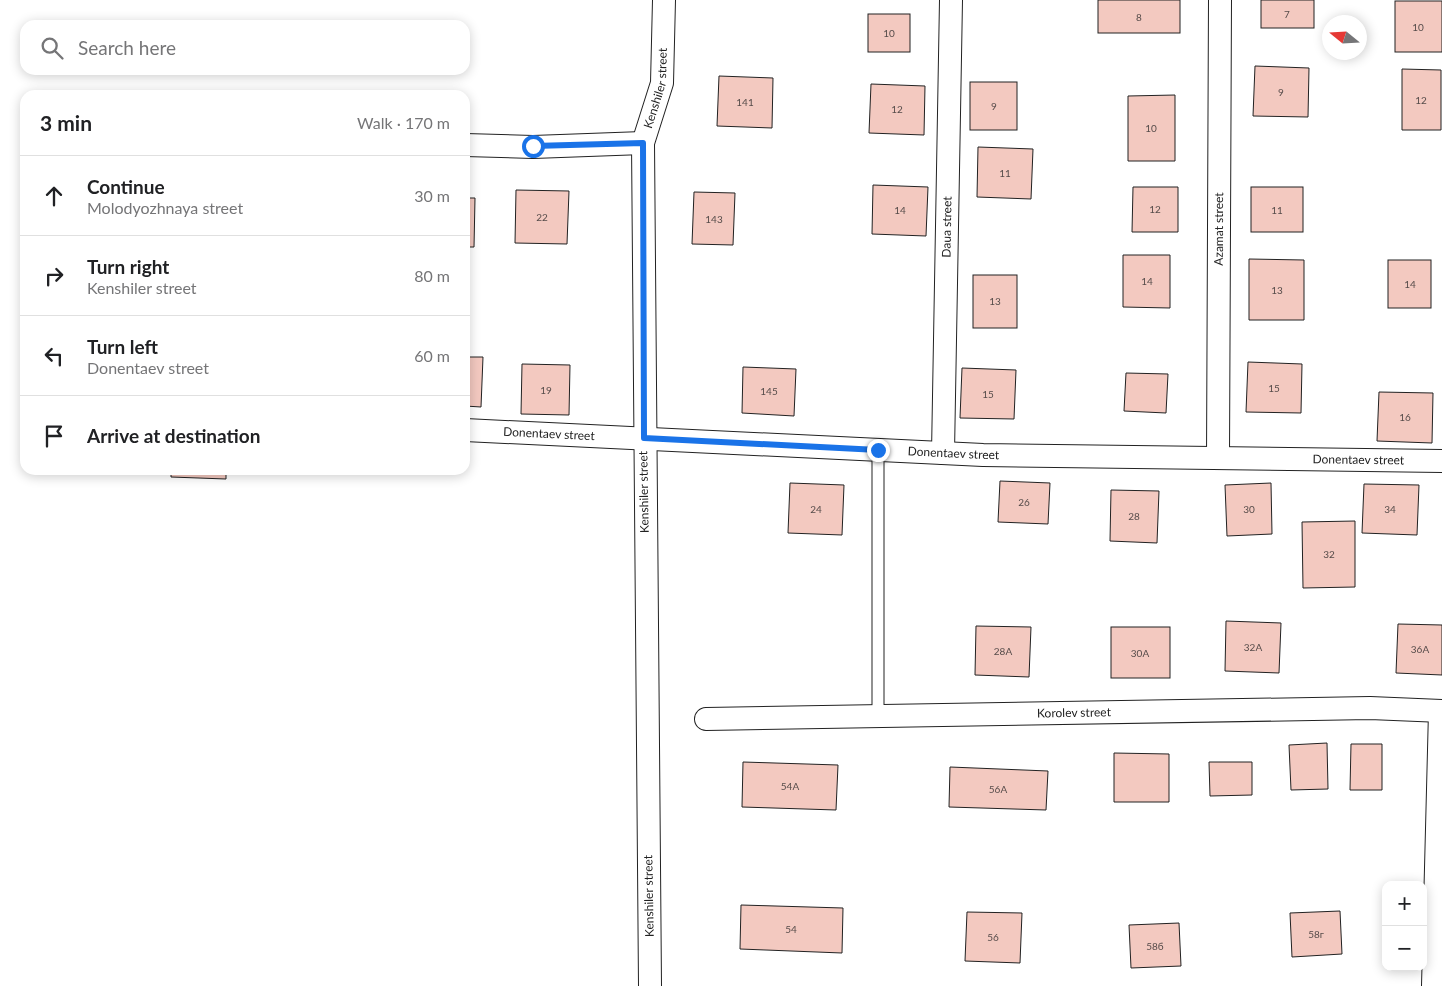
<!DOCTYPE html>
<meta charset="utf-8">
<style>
body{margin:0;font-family:Lato,sans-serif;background:#f6f6f6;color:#202124}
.controls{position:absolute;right:15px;bottom:15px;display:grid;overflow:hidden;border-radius:10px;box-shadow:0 2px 12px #0003}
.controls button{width:45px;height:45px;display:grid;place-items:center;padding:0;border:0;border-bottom:1px solid #e0e0e0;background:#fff;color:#202124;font:25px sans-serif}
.compass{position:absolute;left:1322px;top:15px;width:45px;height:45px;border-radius:50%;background:#fff;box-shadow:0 2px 12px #0003;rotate:288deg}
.stop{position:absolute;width:15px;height:15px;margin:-11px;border:4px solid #1a73e8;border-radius:50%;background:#fff}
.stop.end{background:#1a73e8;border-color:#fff;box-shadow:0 1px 5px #0008}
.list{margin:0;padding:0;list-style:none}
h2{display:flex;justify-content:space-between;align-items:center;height:65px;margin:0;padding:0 20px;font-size:21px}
h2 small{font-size:16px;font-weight:400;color:#757577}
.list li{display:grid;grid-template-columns:32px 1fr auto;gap:15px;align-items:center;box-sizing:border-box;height:80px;padding:0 20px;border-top:1px solid #e0e0e0}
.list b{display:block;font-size:19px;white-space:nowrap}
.list p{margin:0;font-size:16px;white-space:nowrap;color:#757577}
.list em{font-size:16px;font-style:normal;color:#757577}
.icon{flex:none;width:28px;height:28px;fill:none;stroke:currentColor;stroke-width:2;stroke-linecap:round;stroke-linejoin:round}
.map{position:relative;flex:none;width:1442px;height:986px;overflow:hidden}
.search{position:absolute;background:#fff;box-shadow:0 2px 12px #0003;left:20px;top:20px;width:450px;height:55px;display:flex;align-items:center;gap:12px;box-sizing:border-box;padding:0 18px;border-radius:15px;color:#757577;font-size:19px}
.panel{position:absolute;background:#fff;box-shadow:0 2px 12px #0003;left:20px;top:90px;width:450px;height:385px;border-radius:15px}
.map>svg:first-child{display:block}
.building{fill:#f3c9c0;stroke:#222}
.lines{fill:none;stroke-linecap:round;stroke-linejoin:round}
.service-casing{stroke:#222;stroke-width:13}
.minor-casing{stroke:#222;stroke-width:24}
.service{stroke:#fff;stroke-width:11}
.minor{stroke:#fff;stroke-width:22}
.route{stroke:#1a73e8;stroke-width:6}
.labels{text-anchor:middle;stroke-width:4;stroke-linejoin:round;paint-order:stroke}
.number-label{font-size:10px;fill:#564c4a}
.street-label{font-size:12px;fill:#222;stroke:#fff}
</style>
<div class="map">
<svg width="1442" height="986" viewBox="0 0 1442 986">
<rect width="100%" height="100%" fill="#fff"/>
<g class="building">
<rect x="1098" y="0" width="82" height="33"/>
<rect x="1261" y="0" width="53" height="28"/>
<rect x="1395" y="1" width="47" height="51"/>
<rect x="868" y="14" width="42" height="38"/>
<path d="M1255 66 1309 68 1308 117 1253 116Z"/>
<path d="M1402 69 1441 70V130H1402Z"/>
<path d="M719 76 773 78 772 128 717 126Z"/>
<rect x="970" y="82" width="47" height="48"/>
<path d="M871 84 925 86 924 135 869 133Z"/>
<path d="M1175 95V161H1128V96Z"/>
<path d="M978 147 1033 149 1031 199 977 197Z"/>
<path d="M873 185 928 187 926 236 872 234Z"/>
<path d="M1133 187H1178V232H1132Z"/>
<rect x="1251" y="187" width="52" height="45"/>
<path d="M516 190 569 191 567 244 515 243Z"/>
<path d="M694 192 735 193 733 245 692 244Z"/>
<path d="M465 198H475L474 247H465Z"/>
<path d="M1123 255H1170V308L1123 307Z"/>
<path d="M1249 259 1304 260V320H1249Z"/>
<rect x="1388" y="260" width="43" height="48"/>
<rect x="973" y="275" width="44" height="53"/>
<path d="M465 357H483L481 407 465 406Z"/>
<path d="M1248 362 1302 364 1301 413 1246 412Z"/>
<path d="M522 364 570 365 569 415 521 414Z"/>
<path d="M743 367 796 369 794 416 742 413Z"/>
<path d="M962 368 1016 370 1014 419 960 418Z"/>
<path d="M1126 373 1168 374 1166 413 1124 411Z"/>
<path d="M1379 392 1433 393 1432 443 1377 441Z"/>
<path d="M171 470H226V479L171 477Z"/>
<path d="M1000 481 1050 483 1048 524 998 522Z"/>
<path d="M790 483 844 485 842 535 788 533Z"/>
<path d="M1271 483 1272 534 1227 536 1225 485Z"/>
<path d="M1364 484 1419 485 1417 535 1362 533Z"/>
<path d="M1111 490 1159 491 1157 543 1110 541Z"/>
<path d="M1355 521V587L1303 588 1302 522Z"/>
<path d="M1226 621 1281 623 1279 673 1225 671Z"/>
<path d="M1398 624 1442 625V675L1396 673Z"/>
<path d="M976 626 1031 627 1029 677 975 675Z"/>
<rect x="1111" y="627" width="59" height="51"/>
<path d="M1327 743 1328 789 1291 790 1289 745Z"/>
<path d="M1351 744H1382V790H1350Z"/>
<path d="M1114 753 1169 754V802H1114Z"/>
<path d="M743 762 838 765 836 810 742 807Z"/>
<path d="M1209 762H1252V795L1210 796Z"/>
<path d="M950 767 1048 771 1046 810 949 807Z"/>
<path d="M741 905 843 908 842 953 740 949Z"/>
<path d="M1340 911 1342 954 1292 957 1290 913Z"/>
<path d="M967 912 1022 913 1020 963 965 961Z"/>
<path d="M1179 923 1181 966 1131 968 1129 925Z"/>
</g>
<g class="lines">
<defs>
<path id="service" d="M878 450V716"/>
<g id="minor">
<path d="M465 145 533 147 643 143"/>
<path id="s1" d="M465 430 983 455 1442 461"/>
<path id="s2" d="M943 453 951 0"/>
<path id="s3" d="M1218 458 1220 0"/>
<path id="s4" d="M706 719 1370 708 1442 711"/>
<path id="s5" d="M650 986 643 143 662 83 664 0"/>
<path d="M1433 986 1440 711"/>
</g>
</defs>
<use href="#service" class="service-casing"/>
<use href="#minor" class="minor-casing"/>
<use href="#service" class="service"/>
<use href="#minor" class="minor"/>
</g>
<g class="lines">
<path class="route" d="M533 146 643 143 644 438 878 450"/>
</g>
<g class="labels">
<g class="number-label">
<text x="1287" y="18">7</text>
<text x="1139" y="21">8</text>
<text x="1418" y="31">10</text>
<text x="889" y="37">10</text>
<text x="1281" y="96">9</text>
<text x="1421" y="104">12</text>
<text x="745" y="106">141</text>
<text x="994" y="110">9</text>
<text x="897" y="113">12</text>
<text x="1151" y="132">10</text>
<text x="1005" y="177">11</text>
<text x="1155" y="213">12</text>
<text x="900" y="214">14</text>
<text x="1277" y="214">11</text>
<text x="542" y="221">22</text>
<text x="714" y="223">143</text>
<text x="1147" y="285">14</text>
<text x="1410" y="288">14</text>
<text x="1277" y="294">13</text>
<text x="995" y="305">13</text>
<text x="1274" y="392">15</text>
<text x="546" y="394">19</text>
<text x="769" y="395">145</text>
<text x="988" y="398">15</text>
<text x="1405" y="421">16</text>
<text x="1024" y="506">26</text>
<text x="816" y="513">24</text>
<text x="1249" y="513">30</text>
<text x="1390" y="513">34</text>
<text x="1134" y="520">28</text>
<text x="1329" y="558">32</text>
<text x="1253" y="651">32А</text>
<text x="1420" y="653">36А</text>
<text x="1003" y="655">28А</text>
<text x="1140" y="657">30А</text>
<text x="790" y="790">54А</text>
<text x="998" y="793">56А</text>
<text x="791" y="933">54</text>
<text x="1316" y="938">58г</text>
<text x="993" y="941">56</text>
<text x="1155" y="950">58б</text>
</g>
<g class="street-label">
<text dy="4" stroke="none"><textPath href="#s5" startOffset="900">Kenshiler street</textPath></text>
<text dy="4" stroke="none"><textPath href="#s2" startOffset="226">Daua street</textPath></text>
<text dy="4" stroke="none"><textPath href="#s3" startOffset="229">Azamat street</textPath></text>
<text dy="4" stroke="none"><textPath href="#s1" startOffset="84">Donentaev street</textPath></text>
<text dy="4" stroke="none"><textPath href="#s1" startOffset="489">Donentaev street</textPath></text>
<text dy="4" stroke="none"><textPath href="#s1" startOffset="894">Donentaev street</textPath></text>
<text transform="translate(644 492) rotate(-91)" y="4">Kenshiler street</text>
<text dy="4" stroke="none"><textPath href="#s4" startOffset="368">Korolev street</textPath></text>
<text transform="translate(649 896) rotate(-91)" y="4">Kenshiler street</text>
</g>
</g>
</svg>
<div class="controls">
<button>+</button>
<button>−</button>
</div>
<svg class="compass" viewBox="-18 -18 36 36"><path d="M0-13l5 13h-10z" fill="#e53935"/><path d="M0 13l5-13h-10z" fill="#757577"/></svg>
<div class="stop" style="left:533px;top:146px"></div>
<div class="stop end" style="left:878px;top:450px"></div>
<div class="search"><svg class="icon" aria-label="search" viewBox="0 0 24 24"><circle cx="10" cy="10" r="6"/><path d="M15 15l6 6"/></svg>Search here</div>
<section class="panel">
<h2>3 min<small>Walk · 170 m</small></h2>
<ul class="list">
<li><svg class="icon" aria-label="ahead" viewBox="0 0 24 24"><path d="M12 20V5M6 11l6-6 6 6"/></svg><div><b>Continue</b><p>Molodyozhnaya street</p></div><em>30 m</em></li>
<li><svg class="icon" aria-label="right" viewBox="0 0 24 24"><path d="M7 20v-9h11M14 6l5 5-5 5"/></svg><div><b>Turn right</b><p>Kenshiler street</p></div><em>80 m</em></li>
<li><svg class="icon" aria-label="left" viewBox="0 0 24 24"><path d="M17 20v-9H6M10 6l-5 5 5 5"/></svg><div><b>Turn left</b><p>Donentaev street</p></div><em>60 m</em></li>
<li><svg class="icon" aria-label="arrive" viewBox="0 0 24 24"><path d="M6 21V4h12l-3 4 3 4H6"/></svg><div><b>Arrive at destination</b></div></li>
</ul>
</section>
</div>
